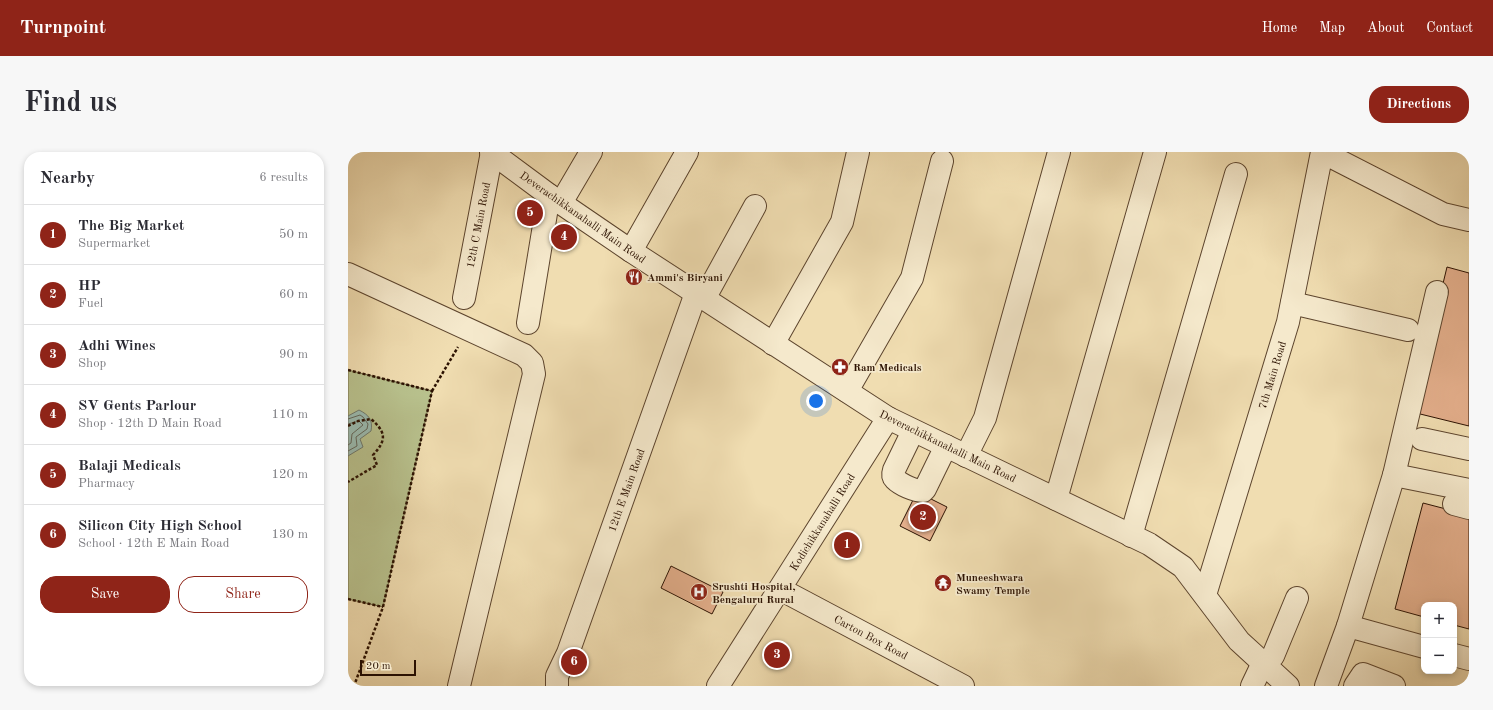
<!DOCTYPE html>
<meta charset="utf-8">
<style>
body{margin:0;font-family:"Old Standard TT",serif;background:#f7f7f7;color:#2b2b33}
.controls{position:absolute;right:12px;bottom:12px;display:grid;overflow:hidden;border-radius:8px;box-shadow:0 2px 6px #0003}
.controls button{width:36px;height:36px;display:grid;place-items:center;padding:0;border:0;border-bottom:1px solid #e1e1e2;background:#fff;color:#2b2b33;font:20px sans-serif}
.scale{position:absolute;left:12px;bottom:10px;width:56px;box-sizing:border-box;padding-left:4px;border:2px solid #2c1202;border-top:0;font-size:11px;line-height:14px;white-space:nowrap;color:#2c1202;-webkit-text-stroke:3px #f5e9cc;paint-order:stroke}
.you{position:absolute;left:468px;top:249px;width:14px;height:14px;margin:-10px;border:3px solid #fff;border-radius:50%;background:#1a73e8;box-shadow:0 0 0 6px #1a73e833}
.badge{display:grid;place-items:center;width:26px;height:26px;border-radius:50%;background:#8f2418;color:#fff;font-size:13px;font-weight:700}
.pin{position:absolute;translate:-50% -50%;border:2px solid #fff;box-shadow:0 1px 4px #0006}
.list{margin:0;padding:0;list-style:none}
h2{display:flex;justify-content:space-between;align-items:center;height:52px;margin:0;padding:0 16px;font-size:17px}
h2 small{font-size:13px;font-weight:400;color:#7c7c81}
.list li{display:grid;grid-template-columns:26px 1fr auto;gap:12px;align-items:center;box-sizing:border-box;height:60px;padding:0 16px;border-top:1px solid #e1e1e2}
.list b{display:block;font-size:15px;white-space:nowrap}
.list p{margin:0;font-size:13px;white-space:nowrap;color:#7c7c81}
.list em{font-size:13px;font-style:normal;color:#7c7c81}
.actions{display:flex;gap:8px;padding:12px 16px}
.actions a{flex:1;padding:9px 0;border:1px solid #8f2418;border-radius:16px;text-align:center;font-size:14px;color:#8f2418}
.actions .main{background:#8f2418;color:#fff}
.map{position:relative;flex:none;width:1121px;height:534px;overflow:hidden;border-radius:16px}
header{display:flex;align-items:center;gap:24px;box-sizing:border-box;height:56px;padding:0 20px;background:#8f2418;color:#fff}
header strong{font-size:19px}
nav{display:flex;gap:22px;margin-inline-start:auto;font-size:14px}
.intro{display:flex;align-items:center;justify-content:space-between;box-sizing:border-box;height:96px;padding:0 24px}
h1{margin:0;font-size:28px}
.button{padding:10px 18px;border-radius:16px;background:#8f2418;color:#fff;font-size:14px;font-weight:700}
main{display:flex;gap:24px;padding:0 24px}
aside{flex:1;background:#fff;border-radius:16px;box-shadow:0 2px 6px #0003}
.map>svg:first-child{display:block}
.green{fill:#b8c18d;stroke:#726a48}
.water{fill:#9abbb0;stroke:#6e776a}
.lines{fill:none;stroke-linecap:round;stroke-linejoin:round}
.shore{stroke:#636659;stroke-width:1}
.building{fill:#e4af8c;stroke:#2c1202}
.minor-casing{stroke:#5d452e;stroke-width:24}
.path{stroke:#2c1202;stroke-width:2.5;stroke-dasharray:3 2;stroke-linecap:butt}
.minor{stroke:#f5e9cc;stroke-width:22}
.labels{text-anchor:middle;stroke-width:3.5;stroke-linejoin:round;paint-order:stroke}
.street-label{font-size:11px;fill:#2c1202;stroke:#f5e9cc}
.poi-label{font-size:11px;font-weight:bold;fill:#2c1202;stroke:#f5e9cc;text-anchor:start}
</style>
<header>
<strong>Turnpoint</strong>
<nav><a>Home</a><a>Map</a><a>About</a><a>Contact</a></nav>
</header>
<div class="intro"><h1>Find us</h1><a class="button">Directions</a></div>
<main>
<aside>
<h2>Nearby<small>6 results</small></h2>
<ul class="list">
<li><span class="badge">1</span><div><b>The Big Market</b><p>Supermarket</p></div><em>50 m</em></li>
<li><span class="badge">2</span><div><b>HP</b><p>Fuel</p></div><em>60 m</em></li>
<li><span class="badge">3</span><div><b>Adhi Wines</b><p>Shop</p></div><em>90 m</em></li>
<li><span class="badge">4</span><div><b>SV Gents Parlour</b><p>Shop · 12th D Main Road</p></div><em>110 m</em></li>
<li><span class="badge">5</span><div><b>Balaji Medicals</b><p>Pharmacy</p></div><em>120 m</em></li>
<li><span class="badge">6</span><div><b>Silicon City High School</b><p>School · 12th E Main Road</p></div><em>130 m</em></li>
</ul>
<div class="actions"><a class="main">Save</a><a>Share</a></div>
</aside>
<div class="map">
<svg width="1121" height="534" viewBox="0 0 1121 534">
<rect width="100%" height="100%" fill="#f0ddb1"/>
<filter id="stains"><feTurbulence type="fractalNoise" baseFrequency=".005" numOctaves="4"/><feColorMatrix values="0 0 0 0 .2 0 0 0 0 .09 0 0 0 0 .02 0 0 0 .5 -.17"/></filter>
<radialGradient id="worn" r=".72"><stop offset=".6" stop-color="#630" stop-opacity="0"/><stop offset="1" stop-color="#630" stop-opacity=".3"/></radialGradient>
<path class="green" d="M0 218 84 239 35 455 0 447Z"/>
<path class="water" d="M11 258C21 263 25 268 23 279L12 287 15 295 0 304V264Z"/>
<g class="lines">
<g class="shore">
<path d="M0 267 12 263 15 265 20 272 19 277 8 285 9 294 0 299"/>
<path d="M0 272 11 269 15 273 4 282 3 291 0 293"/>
</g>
</g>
<g class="building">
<path d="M1099 115 1121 121V274L1064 260Z"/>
<path d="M569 340 599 355 582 389 552 374Z"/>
<path d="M1075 351 1121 363V477L1106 473V453H1076V465L1047 457Z"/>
<path d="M323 414 375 440 364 462 313 436Z"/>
</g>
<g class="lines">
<defs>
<g id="minor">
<path d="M143 0 201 43 283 99 540 266 801 392 835 415 891 489 940 534"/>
<path d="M213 51 243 0"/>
<path d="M283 99 339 0"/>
<path d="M0 122 176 203 184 211 186 222 111 534"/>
<path d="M116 146 144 0"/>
<path d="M356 147 407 54"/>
<path d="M944 151 1060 178"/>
<path d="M180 171 201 43"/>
<path d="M425 192 494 70 510 0"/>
<path d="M499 239 564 126 594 9"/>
<path d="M565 279 546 318C545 321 544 324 547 327 553 333 567 339 575 339L577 337 598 294"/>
<path d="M1074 287 1121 297"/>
<path d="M618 304 637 266 711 0"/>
<path d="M1046 323 1089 140"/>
<path d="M708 347 807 0"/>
<path d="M1106 352 1121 356"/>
<path d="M783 384 888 22"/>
<path d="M432 437 615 534"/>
<path d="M857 443 940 170 974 0 1095 62 1121 68"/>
<path d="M1000 474 1076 495"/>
<path d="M1106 503 1121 507"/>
<path d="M209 534V524L220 501 348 141"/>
<path d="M370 534 540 266"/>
<path d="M904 534 915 511 925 504 949 446"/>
<path d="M978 534 1000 474 1046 323 1121 338"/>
<path d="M1007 534 1015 522 1046 534"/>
</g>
</defs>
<use href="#minor" class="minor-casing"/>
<g class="path">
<path d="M0 218 84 239 35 455 6 534"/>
<path d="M84 239 110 195"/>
<path d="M0 274 10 269 23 267C38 280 39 288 25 303L29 313 0 330"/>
<path d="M0 447 35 455"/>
</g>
<use href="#minor" class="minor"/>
</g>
<defs>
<symbol id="restaurant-disc" viewBox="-11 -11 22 22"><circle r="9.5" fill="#8f2418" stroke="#f5e9cc"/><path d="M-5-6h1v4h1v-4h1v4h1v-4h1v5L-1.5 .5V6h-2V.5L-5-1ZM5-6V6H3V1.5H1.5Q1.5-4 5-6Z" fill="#fff"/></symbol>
<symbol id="pharmacy-disc" viewBox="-11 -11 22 22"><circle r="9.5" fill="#8f2418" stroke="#f5e9cc"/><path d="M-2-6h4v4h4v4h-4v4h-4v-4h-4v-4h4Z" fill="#fff"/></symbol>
<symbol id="temple-disc" viewBox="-11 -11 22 22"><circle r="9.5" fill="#8f2418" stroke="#f5e9cc"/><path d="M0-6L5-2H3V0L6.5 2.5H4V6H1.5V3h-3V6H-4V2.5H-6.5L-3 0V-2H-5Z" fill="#fff"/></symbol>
<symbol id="hospital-disc" viewBox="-11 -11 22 22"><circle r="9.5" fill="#8f2418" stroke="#f5e9cc"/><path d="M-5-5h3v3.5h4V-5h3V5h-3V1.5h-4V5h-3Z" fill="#fff"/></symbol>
</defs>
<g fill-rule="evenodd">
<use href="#restaurant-disc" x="276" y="115" width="20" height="20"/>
<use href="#pharmacy-disc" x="482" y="205" width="20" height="20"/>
<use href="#temple-disc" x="585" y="421" width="20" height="20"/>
<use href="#hospital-disc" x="341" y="430" width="20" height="20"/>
</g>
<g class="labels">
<g class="street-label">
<text transform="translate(235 65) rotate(35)" y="4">Deverachikkanahalli Main Road</text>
<text transform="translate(130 73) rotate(-79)" y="4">12th C Main Road</text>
<text transform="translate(924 223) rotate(-73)" y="4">7th Main Road</text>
<text transform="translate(600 294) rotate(26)" y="4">Deverachikkanahalli Main Road</text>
<text transform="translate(278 338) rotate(-70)" y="4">12th E Main Road</text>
<text transform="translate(474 370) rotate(-58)" y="4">Kodichikkanahalli Road</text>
<text transform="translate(523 485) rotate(28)" y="4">Carton Box Road</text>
</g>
<g class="poi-label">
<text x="299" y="129">Ammi's Biryani</text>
<text x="505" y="219">Ram Medicals</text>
<text x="608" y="429">Muneeshwara<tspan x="608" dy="13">Swamy Temple</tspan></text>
<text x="364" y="438">Srushti Hospital,<tspan x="364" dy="13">Bengaluru Rural</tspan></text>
</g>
</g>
<rect width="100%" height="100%" filter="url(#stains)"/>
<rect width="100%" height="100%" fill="url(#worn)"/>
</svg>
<div class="controls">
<button>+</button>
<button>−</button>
</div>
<div class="scale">20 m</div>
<div class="you"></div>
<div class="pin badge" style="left:499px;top:393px">1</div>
<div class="pin badge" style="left:575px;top:365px">2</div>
<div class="pin badge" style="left:429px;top:503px">3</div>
<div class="pin badge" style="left:216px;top:85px">4</div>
<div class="pin badge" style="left:182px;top:61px">5</div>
<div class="pin badge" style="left:226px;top:510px">6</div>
</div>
</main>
